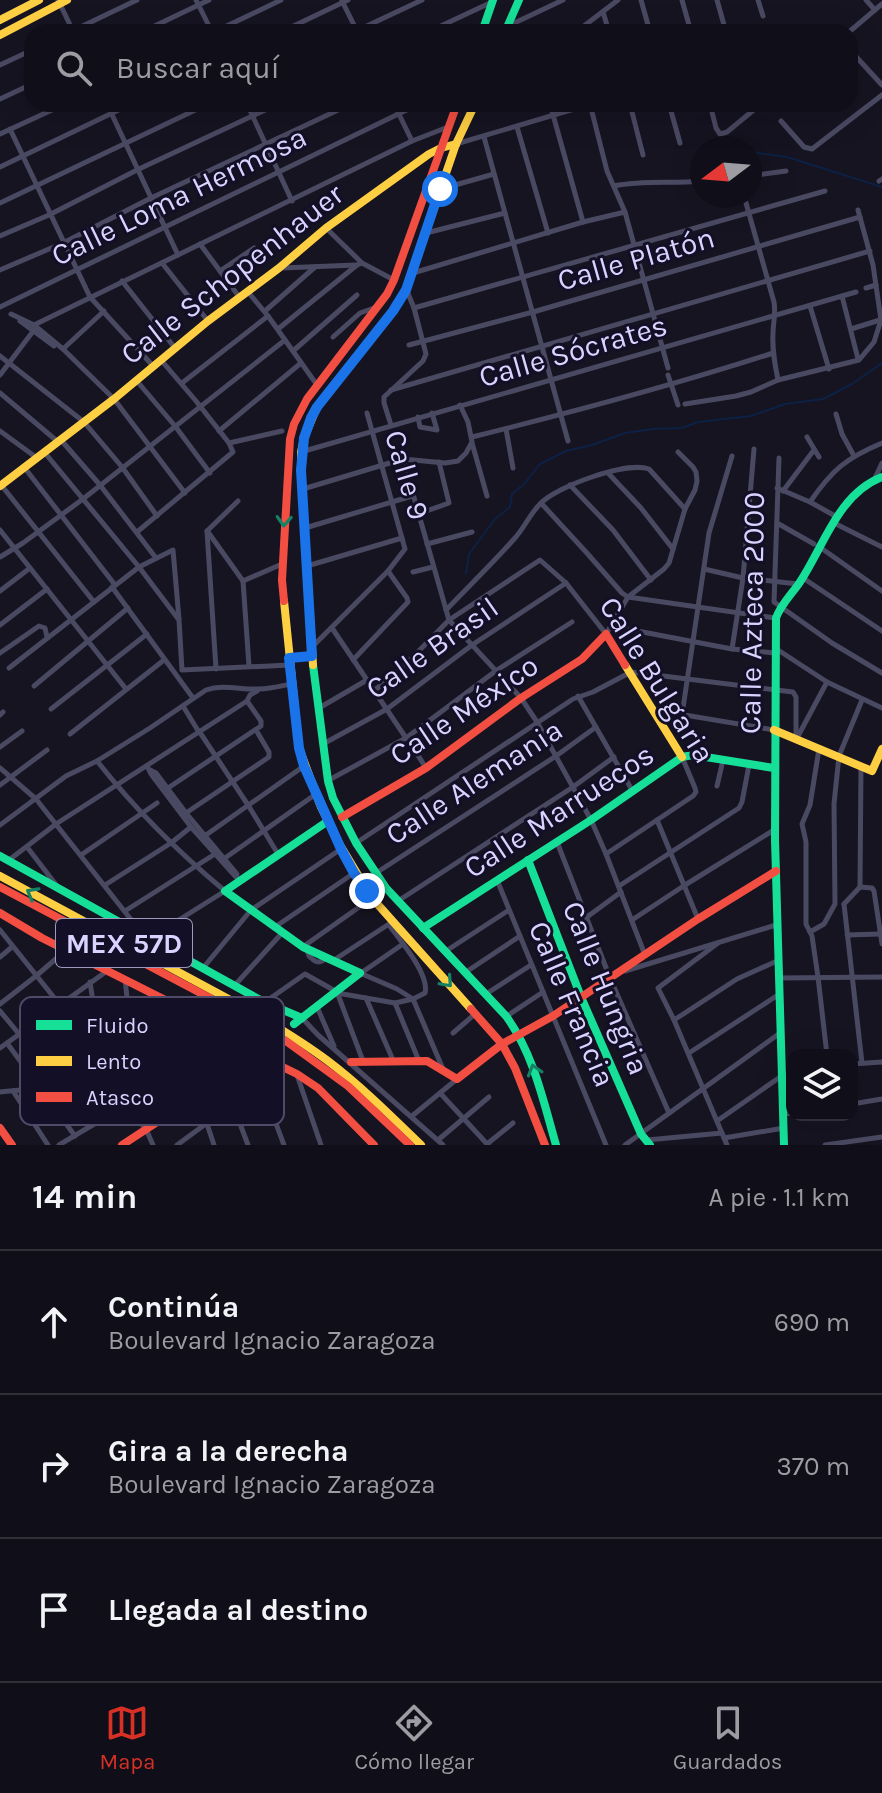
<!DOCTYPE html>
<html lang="es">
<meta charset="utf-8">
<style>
body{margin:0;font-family:Karla,sans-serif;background:#1e1d26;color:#f1f3f6}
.controls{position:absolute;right:24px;bottom:24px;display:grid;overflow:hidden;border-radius:16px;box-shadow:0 8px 32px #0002}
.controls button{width:72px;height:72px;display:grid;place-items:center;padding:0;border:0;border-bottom:2px solid #302f38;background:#100f19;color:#f1f3f6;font:40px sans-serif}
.compass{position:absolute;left:690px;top:136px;width:72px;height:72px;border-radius:50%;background:#100f19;box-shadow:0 8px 32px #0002;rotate:254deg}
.stop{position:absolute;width:24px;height:24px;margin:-18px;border:6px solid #1a73e8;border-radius:50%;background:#fff}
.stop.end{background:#1a73e8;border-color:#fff;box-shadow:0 2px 8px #0008}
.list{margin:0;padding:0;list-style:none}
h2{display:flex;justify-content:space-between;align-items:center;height:104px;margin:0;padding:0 32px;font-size:34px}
h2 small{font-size:26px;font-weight:400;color:#9c9ca2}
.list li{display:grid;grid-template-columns:52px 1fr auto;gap:24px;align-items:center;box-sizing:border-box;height:144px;padding:0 32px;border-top:2px solid #302f38}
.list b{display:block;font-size:30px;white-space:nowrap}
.list p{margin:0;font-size:26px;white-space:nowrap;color:#9c9ca2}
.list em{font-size:26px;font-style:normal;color:#9c9ca2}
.icon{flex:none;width:44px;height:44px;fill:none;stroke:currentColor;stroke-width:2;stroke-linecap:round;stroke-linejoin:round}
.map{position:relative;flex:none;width:882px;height:1145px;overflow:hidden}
.search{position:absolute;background:#100f19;box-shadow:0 8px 32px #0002;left:24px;right:24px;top:24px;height:88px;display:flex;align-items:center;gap:20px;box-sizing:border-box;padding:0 28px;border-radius:24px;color:#9c9ca2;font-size:30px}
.sheet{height:536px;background:#100f19}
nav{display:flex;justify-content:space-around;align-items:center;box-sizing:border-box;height:112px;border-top:2px solid #302f38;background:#100f19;font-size:22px;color:#9c9ca2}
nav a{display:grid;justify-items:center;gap:4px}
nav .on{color:#d93025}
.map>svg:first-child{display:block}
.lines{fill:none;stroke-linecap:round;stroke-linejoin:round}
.stream{stroke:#0d2144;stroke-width:2}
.street{stroke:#4a4962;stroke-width:5}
.fast{stroke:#16e098;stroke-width:8}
.slow{stroke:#ffcf43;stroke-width:8}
.jam{stroke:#f24e42;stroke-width:8}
.oneway{stroke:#158265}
.route{stroke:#1a73e8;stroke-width:10}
.labels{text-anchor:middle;stroke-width:6;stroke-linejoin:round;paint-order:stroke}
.shield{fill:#130f26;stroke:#9e99be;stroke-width:2}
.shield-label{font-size:28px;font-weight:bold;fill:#d9d4ff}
.street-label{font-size:30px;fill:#d9d4ff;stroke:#130f26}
.key{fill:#130f26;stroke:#4e4a67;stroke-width:2}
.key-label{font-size:22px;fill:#d9d4ff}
</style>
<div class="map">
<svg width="882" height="1145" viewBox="0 0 882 1145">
<rect width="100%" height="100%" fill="#161421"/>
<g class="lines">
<g class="stream">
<path d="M750 152 787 157 882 187"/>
<path d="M466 574 469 554 495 519 510 507 512 494 524 484 540 464 566 451 592 445 625 433 653 429 682 428 698 422 751 416 785 404 823 399 852 384 882 363"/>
</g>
<g class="street">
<path d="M58 0 73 31"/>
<path d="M196 0 209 26"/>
<path d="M641 0 650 32"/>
<path d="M682 0 691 32"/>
<path d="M717 0 726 32"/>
<path d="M758 0 763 16"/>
<path d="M866 0 875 10"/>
<path d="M342 1 357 31"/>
<path d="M603 12 609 32"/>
<path d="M508 26 563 0"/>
<path d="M70 32 137 0"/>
<path d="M142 32 209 0"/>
<path d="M214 32 281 0"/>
<path d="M281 32 348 0"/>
<path d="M354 32 422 0"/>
<path d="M428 32 492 2"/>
<path d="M576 32 618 0"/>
<path d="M849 32 882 4"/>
<path d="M850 50 882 85"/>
<path d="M0 65 32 50"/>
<path d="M0 99 32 84"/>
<path d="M107 104 178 255"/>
<path d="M247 104 292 201"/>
<path d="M394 104 412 141"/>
<path d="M485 104H491"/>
<path d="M550 104 583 222"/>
<path d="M590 104 607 171 625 212 668 368"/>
<path d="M630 104 643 155"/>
<path d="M669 104 680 143"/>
<path d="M710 104 716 128 720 134 727 132 761 104"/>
<path d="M781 121 804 147 812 149 882 95"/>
<path d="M517 127 548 233"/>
<path d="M10 129 90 297 153 366"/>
<path d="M0 134 65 104"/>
<path d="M484 137 568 441"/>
<path d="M456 144 591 104"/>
<path d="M0 167 131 104"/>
<path d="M750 176 786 171"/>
<path d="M879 181 882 179"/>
<path d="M614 186C644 180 672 184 702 181"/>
<path d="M441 189 494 174"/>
<path d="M744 196 774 302C776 314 773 323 773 334 772 350 775 365 778 380"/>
<path d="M0 203 208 104"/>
<path d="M326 228 362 263 394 280"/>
<path d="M426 233 505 213"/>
<path d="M0 236 49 215 139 169 278 104"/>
<path d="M200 244 240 298"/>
<path d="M162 263 208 321"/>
<path d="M282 268 356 265"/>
<path d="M0 270 63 243 151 198 351 104"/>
<path d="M220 271 254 248"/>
<path d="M413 273 583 222 625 212"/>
<path d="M122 281 175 348"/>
<path d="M866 288 876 285"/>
<path d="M248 292 268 316 317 385"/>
<path d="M842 296 858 359"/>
<path d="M810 306 829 369"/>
<path d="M0 307 419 104"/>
<path d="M414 308 825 191"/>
<path d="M265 311 315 267"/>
<path d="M11 314 34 325 63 349 114 399 185 493"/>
<path d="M20 321 54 346"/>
<path d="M34 325 412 141 448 127"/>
<path d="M278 329 357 265 362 263"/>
<path d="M851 329 880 320"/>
<path d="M333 337 360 313 374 308"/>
<path d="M409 345 533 312 860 217"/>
<path d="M63 349 104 311"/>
<path d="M293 351 357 295"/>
<path d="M0 356 84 422 122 467 157 516"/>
<path d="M0 375 34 330"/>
<path d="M668 375 678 405"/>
<path d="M136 380 175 426 210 473"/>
<path d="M182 383 268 316"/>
<path d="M391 390 870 251"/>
<path d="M0 393 57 441"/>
<path d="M685 404 736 396 751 392 778 380 859 360 874 342 881 320 873 265 858 210"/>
<path d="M836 414 842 434 854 456"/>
<path d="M418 417 420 427 437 430 432 413"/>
<path d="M391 425 384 403V397L423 361 426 354 414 308 407 291"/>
<path d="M506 429 513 468"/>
<path d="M0 431 37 458"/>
<path d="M219 431 301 363"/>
<path d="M472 437C573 412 674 385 773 353"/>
<path d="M807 437 819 457"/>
<path d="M61 440 100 485 156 558"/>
<path d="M229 443 282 431"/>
<path d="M472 443 487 496"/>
<path d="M301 452 856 292"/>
<path d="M45 453 139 567 179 620 182 670 290 665"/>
<path d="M779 458 774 602 832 643 882 673"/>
<path d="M403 459 449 620 521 698 537 722 591 820 606 854 645 955"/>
<path d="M24 467 115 585"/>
<path d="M608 473 641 508 673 549"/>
<path d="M875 478 882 463"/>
<path d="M570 485 613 530 651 580"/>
<path d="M2 486 94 602"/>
<path d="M777 488 810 502 837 517"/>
<path d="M303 489 403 459 445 463 458 461 466 453 472 442 468 422 460 405"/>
<path d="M783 491 814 450"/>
<path d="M810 502C832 470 846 458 882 443"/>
<path d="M541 503 586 552 622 593 628 597 775 618"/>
<path d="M418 514 449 503 439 462"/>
<path d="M777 523 814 544"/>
<path d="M834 523 882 547"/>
<path d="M305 528 412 496"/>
<path d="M0 530 126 689"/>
<path d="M207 531 216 669"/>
<path d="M207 531 238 501"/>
<path d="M137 532 233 452 229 443 196 401 161 360"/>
<path d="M208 532 243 581"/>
<path d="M427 544 472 532"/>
<path d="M821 548 882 591"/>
<path d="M0 557 23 543 83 499 285 340"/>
<path d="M307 566 402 538"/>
<path d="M704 569 743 578 798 584"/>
<path d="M413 572 433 567"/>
<path d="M803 578 882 631"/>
<path d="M243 581 249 666"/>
<path d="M243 581 282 564"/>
<path d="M112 587 193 698"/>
<path d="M0 591 30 568"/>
<path d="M446 610C469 586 493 563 515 538 524 528 530 514 540 504 557 486 627 461 649 469L685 509"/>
<path d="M0 625 47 589"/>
<path d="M611 626 732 649 775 653"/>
<path d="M332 628 406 738"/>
<path d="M312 647 388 571 405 549 367 413"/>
<path d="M775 648 827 682 882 708"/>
<path d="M732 649 743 578 754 449"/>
<path d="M0 653 39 626 45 628 47 637"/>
<path d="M353 660 408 602 407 598 388 571"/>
<path d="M9 668 139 567 173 550 179 619"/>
<path d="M34 686 128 608"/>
<path d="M374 691 408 662 449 620 540 560 566 583 606 634 628 597 664 569 669 563 685 509 695 490 697 481 696 472 693 467 678 452"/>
<path d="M578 696 632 790"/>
<path d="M183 706 197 729"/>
<path d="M319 708 367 680"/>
<path d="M51 709 147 634"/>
<path d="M655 710 774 730"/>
<path d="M0 715 3 712"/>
<path d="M682 715 709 533 732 456"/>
<path d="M199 731 248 805 278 854"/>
<path d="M70 734 164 660"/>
<path d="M797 738 827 682"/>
<path d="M323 744 387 709 472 645 566 583"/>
<path d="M0 747 22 731"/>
<path d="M414 749 426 768"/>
<path d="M819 749 810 805 802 824 806 842V924L812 936 818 977 827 1055"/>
<path d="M97 761C135 809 178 852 225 891L150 938"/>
<path d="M147 766 151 774 191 827 236 877 241 880"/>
<path d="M0 768 36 799 140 931"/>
<path d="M150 770 156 773 186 813 237 874"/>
<path d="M329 780 406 738 497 670 572 622"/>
<path d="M0 785 47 750"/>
<path d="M717 786 723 760"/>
<path d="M168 788 261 726V721L247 701"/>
<path d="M186 813 269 757V752L256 730"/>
<path d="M657 820 698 919"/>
<path d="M0 825 66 776 97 761 150 728 206 690C223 684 241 690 259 689 269 689 281 686 291 684"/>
<path d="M206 835 304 766"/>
<path d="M557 842 610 978 669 1113"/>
<path d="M356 843 573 699 593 692 631 672 793 692 796 697V739"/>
<path d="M27 847 57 886"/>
<path d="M606 854 693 796 696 792 695 788 682 757"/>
<path d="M81 855 157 803"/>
<path d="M225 858 316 794"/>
<path d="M9 860 56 824 247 701 250 695 257 691"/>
<path d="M376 873 556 756 596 727"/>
<path d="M497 880 606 1145"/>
<path d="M105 885 171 843 191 827"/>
<path d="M619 886 739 808 742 802 749 765"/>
<path d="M860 887 861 766"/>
<path d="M398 901 573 787 614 757"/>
<path d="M844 904 862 1063"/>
<path d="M844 904 860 887 872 888 874 891 882 944"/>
<path d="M125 911 215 854"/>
<path d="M587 917 621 892"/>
<path d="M632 920 685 885 774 830"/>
<path d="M275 927 354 873"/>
<path d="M0 930 60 1005"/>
<path d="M810 932 824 924 835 904 834 804 839 756 862 700"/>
<path d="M847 935 880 934"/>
<path d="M718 943 658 988 674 1020 727 1145"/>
<path d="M304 946 372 898"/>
<path d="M307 950 309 956C316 963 319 964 327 958"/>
<path d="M446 951 509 910"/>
<path d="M0 957 12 947"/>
<path d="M334 960 389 924"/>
<path d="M203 968 251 910 341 849"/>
<path d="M625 971 776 925"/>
<path d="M466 972 520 936"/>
<path d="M360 973 397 989 413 999 443 1069"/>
<path d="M361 973 403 944"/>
<path d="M779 978 882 977"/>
<path d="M125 979 135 1072"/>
<path d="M90 982 103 1068"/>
<path d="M235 985 282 933"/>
<path d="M337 993 395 1003 413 999 425 993C430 975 400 940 389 925"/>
<path d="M486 994 531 965"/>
<path d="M366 998 393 1060"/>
<path d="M161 1000 167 1062 194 1098"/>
<path d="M265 1002 305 974 337 992 363 1061"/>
<path d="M395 1003 419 1061"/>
<path d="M0 1004 36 976 65 951"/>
<path d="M317 1007 334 1046"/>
<path d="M53 1010 103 1071 124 1104 146 1129 153 1145"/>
<path d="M0 1011 19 1034"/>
<path d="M507 1016 543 992"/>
<path d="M302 1018 318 1035 443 1145"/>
<path d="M674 1020 737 979 777 961"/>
<path d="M31 1026 69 1085 101 1120"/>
<path d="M453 1033 475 1014"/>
<path d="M199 1034 202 1056 219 1078"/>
<path d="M7 1043 75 1136"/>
<path d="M0 1048 107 971"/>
<path d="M689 1053 778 995"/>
<path d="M250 1054 284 1145"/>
<path d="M852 1064 882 1062"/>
<path d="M138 1072 171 1113"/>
<path d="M297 1075 321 1145"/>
<path d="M13 1091 48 1145"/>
<path d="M0 1092C58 1086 117 1083 171 1060"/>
<path d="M440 1093 488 1145"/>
<path d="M852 1104 882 1099"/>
<path d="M233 1105 248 1145"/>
<path d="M784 1114 792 1113"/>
<path d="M412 1116 457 1079"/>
<path d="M717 1121 783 1075 792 1073"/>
<path d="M207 1124 214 1145"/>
<path d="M724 1138 784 1128"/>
<path d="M438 1140 489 1097"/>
<path d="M647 1140 722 1133"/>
<path d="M487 1144 513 1123"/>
<path d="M59 1145 101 1120 124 1104"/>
<path d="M177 1145 241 1098"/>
<path d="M625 1145 780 1033"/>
<path d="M825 1145 882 1137"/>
</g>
<g class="fast">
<path d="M482 32 493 0"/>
<path d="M505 32 519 0"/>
<path d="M289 658 312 656"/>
<path d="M313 665 328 781 333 798 356 843 386 888 506 1016C534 1055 543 1100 556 1145"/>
<path d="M0 856 264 1002 302 1018"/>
<path d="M528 860 581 997 641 1134 650 1145"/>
<path d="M423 928 591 820 682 757 693 755 774 768"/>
<path d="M294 1024 360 973 303 947 225 891 328 821"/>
<path d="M784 1145 775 840 776 618C781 604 792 594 800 582 824 546 838 494 882 477"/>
</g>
<g class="slow">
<path d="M0 20 39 0"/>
<path d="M0 35 67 0"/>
<path d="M0 486 114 399 208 321 279 268 326 228 429 154 441 148 456 144"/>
<path d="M284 601 299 748 321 807 340 845 372 898 471 1009"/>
<path d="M313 665 302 489 301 452 304 438 317 407 393 311 406 290 456 144 475 104"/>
<path d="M625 665 682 757"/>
<path d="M774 730 872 771 882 749"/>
<path d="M0 876 249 1010C276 1026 303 1042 328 1061 361 1086 391 1116 421 1145"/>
</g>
<g class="jam">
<path d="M284 601 282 580 290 439 294 424 307 399 387 294 394 280 457 104"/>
<path d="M342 817 426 768 521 698 582 659 606 634 625 665"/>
<path d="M0 887 246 1017 286 1041 348 1086 410 1145"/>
<path d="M0 913 42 938 225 1030 238 1039 250 1054"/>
<path d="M471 1009 502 1044 515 1068 545 1145"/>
<path d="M252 1052 297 1074 318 1088 374 1145"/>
<path d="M351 1062 427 1061 457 1079 502 1044 553 1016 698 919 776 871"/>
<path d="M0 1128 12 1145"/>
<path d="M122 1145 194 1098 250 1054 269 1042"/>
</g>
</g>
<defs><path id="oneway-chevron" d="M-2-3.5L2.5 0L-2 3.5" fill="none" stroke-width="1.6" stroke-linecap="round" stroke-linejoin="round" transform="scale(2)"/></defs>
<g class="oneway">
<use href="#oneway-chevron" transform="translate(284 521) rotate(93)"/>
<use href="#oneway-chevron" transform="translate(32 893) rotate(-151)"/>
<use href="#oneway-chevron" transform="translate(447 982) rotate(48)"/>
<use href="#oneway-chevron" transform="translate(534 1070) rotate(-107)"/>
</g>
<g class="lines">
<path class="route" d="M367 891 354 873 341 849 304 766 299 748 289 658 312 656 301 470 304 438 311 418 317 407 393 311 406 290 440 189"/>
</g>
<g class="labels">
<rect class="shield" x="56" y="919" width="136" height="48" rx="6"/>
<g class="shield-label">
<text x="124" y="953">MEX 57D</text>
</g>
<g class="street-label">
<text transform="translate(179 196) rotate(-26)" y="10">Calle Loma Hermosa</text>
<text transform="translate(636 259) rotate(-16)" y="10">Calle Platón</text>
<text transform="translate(232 274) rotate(-38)" y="10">Calle Schopenhauer</text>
<text transform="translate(573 351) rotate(-16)" y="10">Calle Sócrates</text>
<text transform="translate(407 475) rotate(74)" y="10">Calle 9</text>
<text transform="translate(752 613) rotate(-89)" y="10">Calle Azteca 2000</text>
<text transform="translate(432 648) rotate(-35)" y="10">Calle Brasil</text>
<text transform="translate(657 680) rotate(58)" y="10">Calle Bulgaria</text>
<text transform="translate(464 710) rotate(-34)" y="10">Calle México</text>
<text transform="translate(474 782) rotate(-33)" y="10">Calle Alemania</text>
<text transform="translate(559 811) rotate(-33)" y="10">Calle Marruecos</text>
<text transform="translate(606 988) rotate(68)" y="10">Calle Hungria</text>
<text transform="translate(572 1004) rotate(67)" y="10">Calle Francia</text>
</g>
</g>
<rect x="20" y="997" width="264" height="128" rx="12" class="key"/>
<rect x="36" y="1020" width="36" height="10" fill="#16e098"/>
<rect x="36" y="1056" width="36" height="10" fill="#ffcf43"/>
<rect x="36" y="1092" width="36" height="10" fill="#f24e42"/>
<g class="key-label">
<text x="86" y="1033">Fluido</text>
<text x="86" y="1069">Lento</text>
<text x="86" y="1105">Atasco</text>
</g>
</svg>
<div class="controls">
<button><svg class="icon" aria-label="layers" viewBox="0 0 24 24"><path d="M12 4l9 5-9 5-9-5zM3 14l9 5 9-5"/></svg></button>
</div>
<svg class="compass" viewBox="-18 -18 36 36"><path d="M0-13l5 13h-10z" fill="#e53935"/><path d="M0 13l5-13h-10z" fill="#9c9ca2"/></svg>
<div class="stop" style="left:440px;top:189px"></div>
<div class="stop end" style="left:367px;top:891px"></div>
<div class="search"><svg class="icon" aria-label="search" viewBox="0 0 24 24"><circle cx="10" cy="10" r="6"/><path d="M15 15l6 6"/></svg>Buscar aquí</div>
</div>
<section class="sheet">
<h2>14 min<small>A pie · 1.1 km</small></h2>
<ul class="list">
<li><svg class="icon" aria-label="ahead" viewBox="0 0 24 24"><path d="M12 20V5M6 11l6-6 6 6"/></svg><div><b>Continúa</b><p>Boulevard Ignacio Zaragoza</p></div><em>690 m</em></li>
<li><svg class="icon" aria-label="right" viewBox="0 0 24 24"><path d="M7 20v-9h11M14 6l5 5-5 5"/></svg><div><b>Gira a la derecha</b><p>Boulevard Ignacio Zaragoza</p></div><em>370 m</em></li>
<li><svg class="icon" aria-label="arrive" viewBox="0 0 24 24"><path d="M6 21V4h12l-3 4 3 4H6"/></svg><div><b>Llegada al destino</b></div></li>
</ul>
</section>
<nav>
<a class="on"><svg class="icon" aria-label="map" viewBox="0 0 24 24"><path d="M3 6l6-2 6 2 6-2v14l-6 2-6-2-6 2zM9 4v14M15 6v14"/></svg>Mapa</a>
<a><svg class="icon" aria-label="directions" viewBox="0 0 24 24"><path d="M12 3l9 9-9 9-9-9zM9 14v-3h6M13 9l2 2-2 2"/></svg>Cómo llegar</a>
<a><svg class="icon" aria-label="saved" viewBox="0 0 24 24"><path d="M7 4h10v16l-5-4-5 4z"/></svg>Guardados</a>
</nav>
